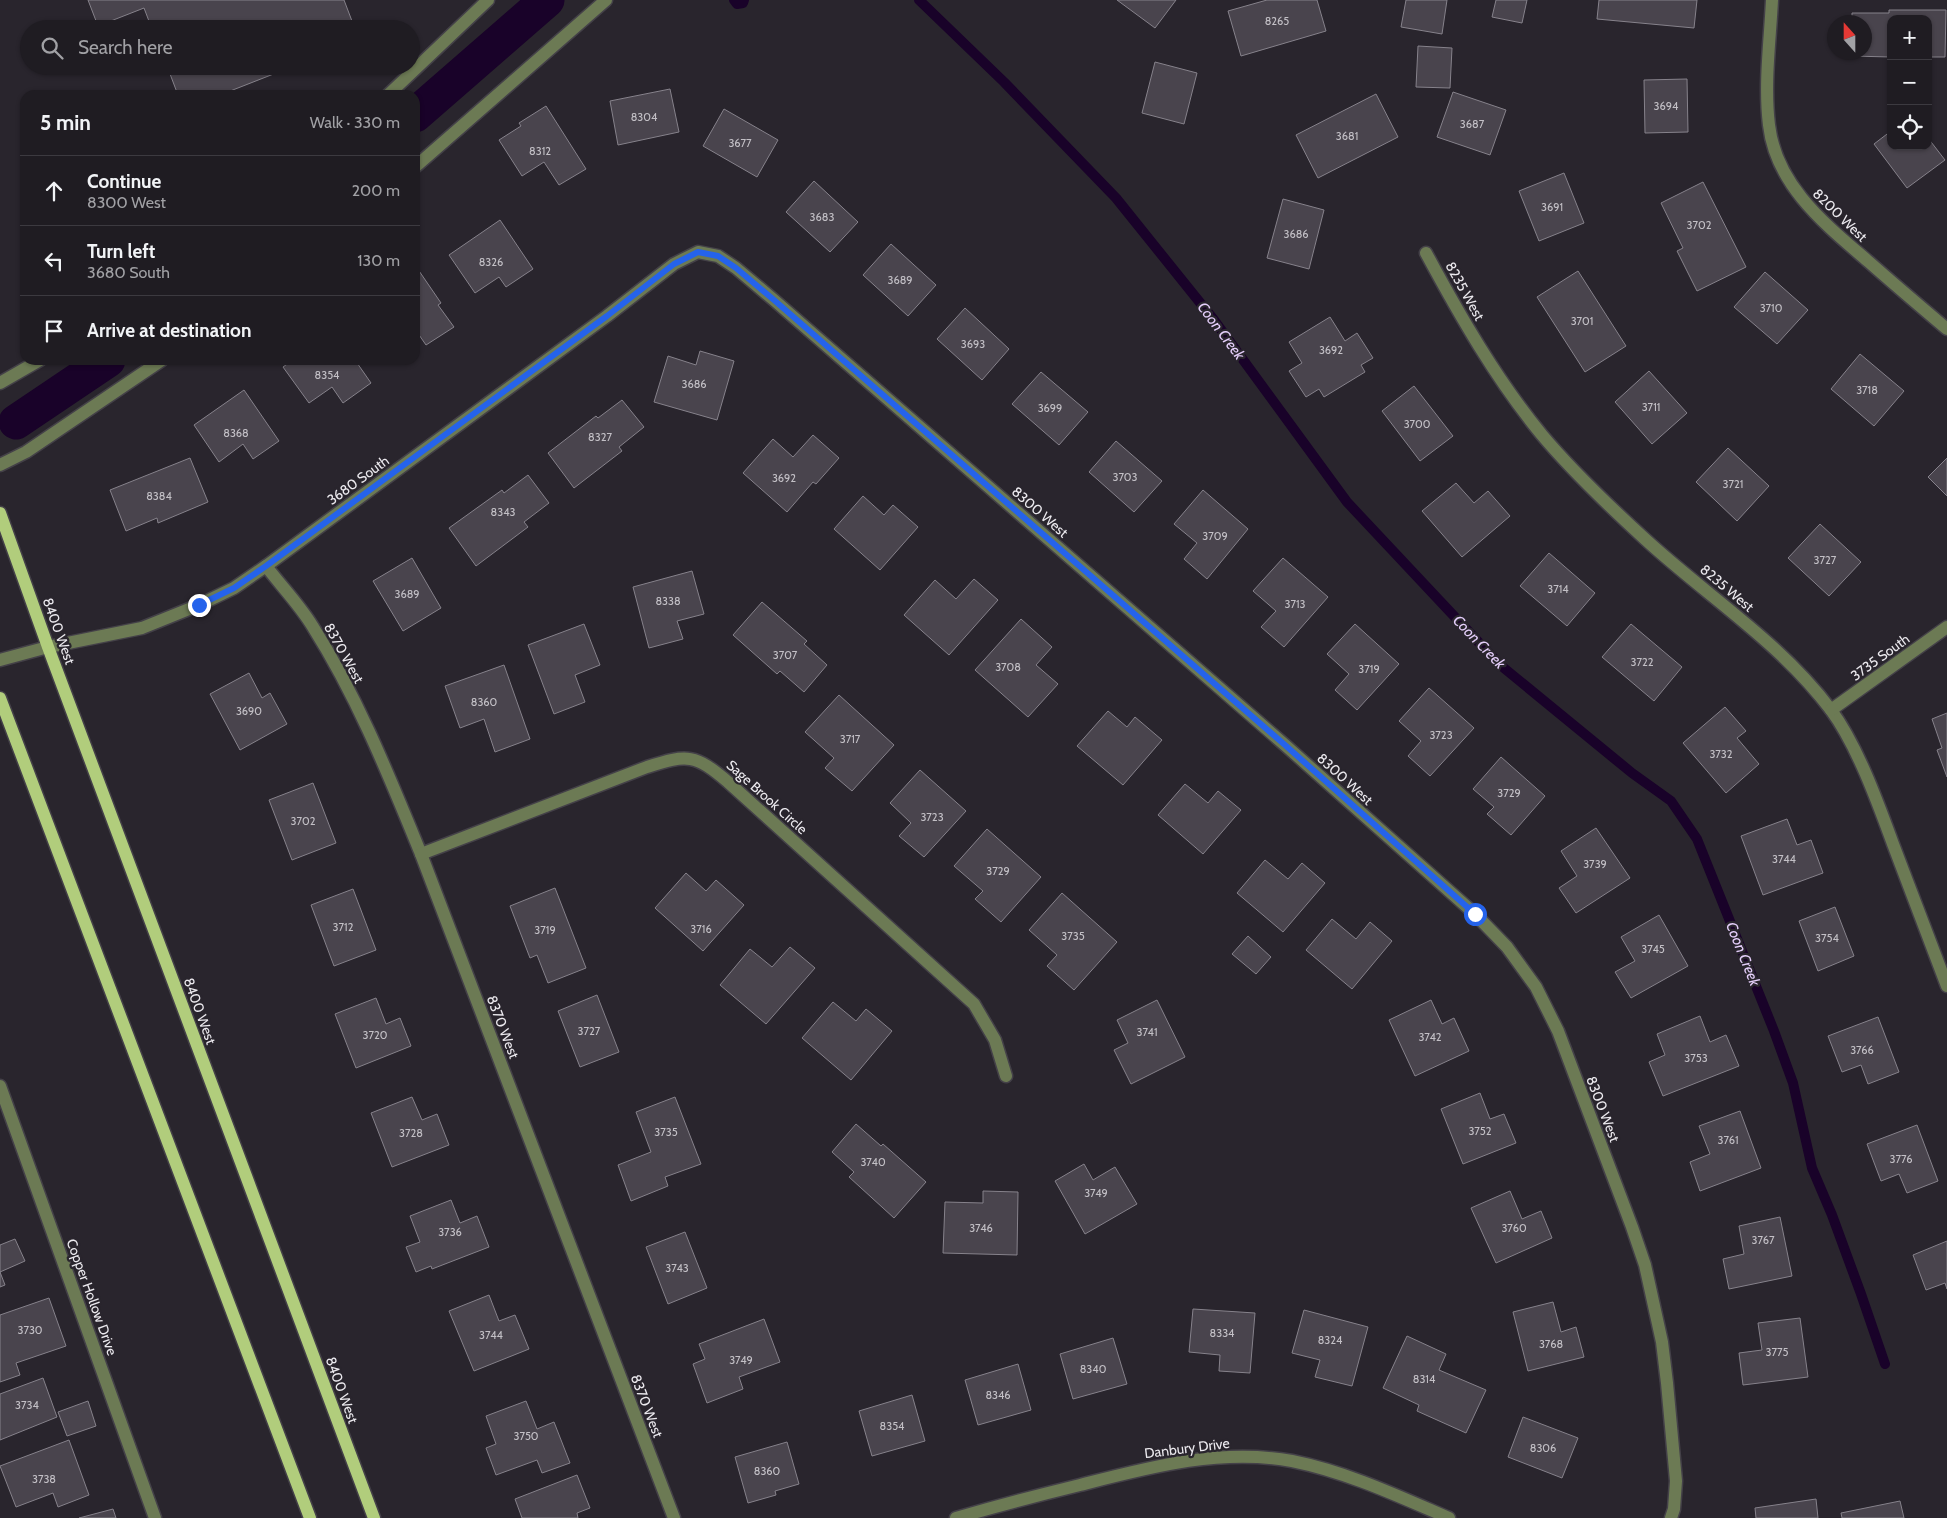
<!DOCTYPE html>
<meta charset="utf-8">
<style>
body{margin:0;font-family:Cabin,sans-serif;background:#2c292f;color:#f1f3f6}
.controls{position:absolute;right:15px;top:15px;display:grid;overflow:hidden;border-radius:10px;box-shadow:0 1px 4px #0004}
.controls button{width:45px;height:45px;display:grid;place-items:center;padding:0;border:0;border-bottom:1px solid #3c3a40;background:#1f1c22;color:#f1f3f6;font:25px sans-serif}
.compass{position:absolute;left:1827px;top:15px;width:45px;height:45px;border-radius:50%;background:#1f1c22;box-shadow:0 1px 4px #0004;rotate:339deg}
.stop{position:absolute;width:15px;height:15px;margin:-11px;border:4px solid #2563eb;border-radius:50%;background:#fff}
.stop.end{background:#2563eb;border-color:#fff;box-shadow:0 1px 5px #0008}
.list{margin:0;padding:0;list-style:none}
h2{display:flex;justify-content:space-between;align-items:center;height:65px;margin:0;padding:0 20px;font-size:21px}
h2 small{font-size:16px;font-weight:400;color:#a1a1a5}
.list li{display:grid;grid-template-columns:32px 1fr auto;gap:15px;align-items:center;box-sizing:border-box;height:70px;padding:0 20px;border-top:1px solid #3c3a40}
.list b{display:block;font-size:19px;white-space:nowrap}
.list p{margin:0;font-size:16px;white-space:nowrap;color:#a1a1a5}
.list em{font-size:16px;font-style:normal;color:#a1a1a5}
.icon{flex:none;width:28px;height:28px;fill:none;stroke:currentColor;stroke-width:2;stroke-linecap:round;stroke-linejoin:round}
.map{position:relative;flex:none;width:1947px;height:1518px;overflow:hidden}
.search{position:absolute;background:#1f1c22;box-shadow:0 1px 4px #0004;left:20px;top:20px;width:400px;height:55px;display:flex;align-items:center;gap:12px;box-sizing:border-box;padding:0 18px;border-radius:28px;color:#a1a1a5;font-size:19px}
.panel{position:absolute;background:#1f1c22;box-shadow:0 1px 4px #0004;left:20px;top:90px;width:400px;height:275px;border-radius:15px}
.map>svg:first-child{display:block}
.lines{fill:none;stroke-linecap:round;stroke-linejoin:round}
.stream{stroke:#190229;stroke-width:10}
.canal{stroke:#190229;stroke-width:35}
.building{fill:#49444d;stroke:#86828b}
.minor-casing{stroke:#444148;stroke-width:15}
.major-casing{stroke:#444148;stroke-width:15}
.minor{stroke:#6c7a54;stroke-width:12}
.major{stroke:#b1cd7c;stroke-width:12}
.route{stroke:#2563eb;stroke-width:6}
.labels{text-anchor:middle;stroke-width:4.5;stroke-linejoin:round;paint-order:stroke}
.number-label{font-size:11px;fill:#c3c0c6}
.street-label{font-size:14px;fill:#eceaef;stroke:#29252d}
.water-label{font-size:15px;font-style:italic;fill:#e5cffb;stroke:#29252d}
</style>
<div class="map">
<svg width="1947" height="1518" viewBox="0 0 1947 1518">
<rect width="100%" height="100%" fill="#29252d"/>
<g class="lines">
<g class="stream">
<path d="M734 0 737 4 743 3 744 0"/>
<path d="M919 0 1004 82 1116 198 1214 320 1347 502 1499 664 1632 773 1671 801 1697 839 1774 1031 1793 1083 1812 1168 1832 1215 1861 1294 1885 1364"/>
</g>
<g class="canal">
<path d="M415 115 547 0"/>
<path d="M16 422 108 360"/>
</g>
</g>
<g class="building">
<path d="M88 0H344L355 29H152L144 8 98 26Z"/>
<path d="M1117 0H1176L1155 28Z"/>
<path d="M1267 0H1317L1326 31 1241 56 1228 11Z"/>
<path d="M1406 0H1447L1442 34 1401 27Z"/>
<path d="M1496 0H1527L1522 23 1492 17Z"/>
<path d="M1599 0H1697L1694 28 1597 19Z"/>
<path d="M1889 10H1946L1945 57H1928V19H1891V57L1851 56V52H1864V22H1852V13H1889Z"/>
<path d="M1418 46 1452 48 1450 88 1416 87Z"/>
<path d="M1155 62 1197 73 1184 124 1142 113Z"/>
<path d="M167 66H294L220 95H178Z"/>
<path d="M1687 79 1688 132 1645 133 1644 80Z"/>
<path d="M670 89 679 132 618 145 610 101Z"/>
<path d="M1453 92 1506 110 1490 155 1437 137Z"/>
<path d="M1376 94 1398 137 1318 178 1296 135Z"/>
<path d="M546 106 586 169 559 185 544 162 522 176 499 140 521 126 519 123Z"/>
<path d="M724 109 778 140 757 177 703 146Z"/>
<path d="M1891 131V146H1928V138L1945 160 1907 188 1874 144Z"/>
<path d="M1564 173 1584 223 1539 241 1519 191Z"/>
<path d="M814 181 858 222 830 252 786 212Z"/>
<path d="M1703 182 1746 267 1697 291 1677 251 1683 248 1661 203Z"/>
<path d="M1283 199 1324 210 1309 269 1267 258Z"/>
<path d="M500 220 533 269 506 287 499 277 475 293 449 255Z"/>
<path d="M891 244 936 285 908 316 863 275Z"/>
<path d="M415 265 441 303 438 305 454 327 426 345 415 329Z"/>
<path d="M1578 271 1626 346 1585 372 1537 297Z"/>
<path d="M1765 272 1808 310 1777 344 1734 307Z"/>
<path d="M965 308 1009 349 982 380 937 339Z"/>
<path d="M1330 317 1345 341 1357 333 1373 358 1361 365 1365 372 1324 397 1319 389 1306 397 1289 371 1302 363 1289 342Z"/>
<path d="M700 351 734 361 717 420 654 402 668 356 696 365Z"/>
<path d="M1860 354 1904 391 1874 426 1831 389Z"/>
<path d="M293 360H355L371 383 343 403 332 387 309 403 283 367Z"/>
<path d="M1649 371 1687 413 1652 444 1615 402Z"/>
<path d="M1041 372 1088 412 1059 445 1012 404Z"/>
<path d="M1414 386 1453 436 1420 461 1382 411Z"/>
<path d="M244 390 279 441 253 459 243 444 219 462 194 425Z"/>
<path d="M622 400 644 427 619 447 622 451 574 488 548 453 596 416 598 418Z"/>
<path d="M813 435 839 458 816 484 813 482 787 512 743 473 773 439 793 457Z"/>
<path d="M1116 441 1162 481 1134 512 1089 472Z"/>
<path d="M1728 448 1769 486 1737 521 1696 482Z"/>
<path d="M190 458 208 502 158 523 157 518 126 531 110 490Z"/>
<path d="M1947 458V496L1928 477Z"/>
<path d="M528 475 549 503 524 522 528 527 476 566 449 528 502 490 504 493Z"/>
<path d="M1456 483 1474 503 1488 491 1510 516 1462 557 1422 511Z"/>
<path d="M1203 490 1248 529 1207 579 1184 559 1197 543 1174 524Z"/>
<path d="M863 496 884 515 893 505 918 527 880 570 834 529Z"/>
<path d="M1820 524 1861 562 1829 596 1788 558Z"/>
<path d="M1549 553 1595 593 1567 626 1520 586Z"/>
<path d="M412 558 441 608 403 631 373 581Z"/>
<path d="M1283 558 1328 597 1284 647 1261 627 1276 611 1253 591Z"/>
<path d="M692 571 704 614 677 621 683 639 649 648 633 587Z"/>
<path d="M974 579 998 600 949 655 904 615 935 580 956 599Z"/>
<path d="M762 602 807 641 804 644 827 665 804 692 780 671 777 674 733 635Z"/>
<path d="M1021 619 1052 647 1036 665 1058 684 1028 717 975 670Z"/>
<path d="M584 624 600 665 575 675 585 702 554 714 528 645Z"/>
<path d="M1355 624 1399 664 1357 710 1335 690 1349 674 1327 654Z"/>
<path d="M1631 624 1682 667 1654 701 1602 657Z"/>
<path d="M504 665 530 739 495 752 484 719 460 728 445 686Z"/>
<path d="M249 673 262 698 270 693 287 724 240 750 210 694Z"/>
<path d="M1429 688 1474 728 1430 776 1408 756 1421 741 1399 721Z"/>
<path d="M839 695 894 745 852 791 825 768 834 758 805 732Z"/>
<path d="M1725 707 1746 731 1737 738 1759 764 1726 793 1683 743Z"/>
<path d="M1108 711 1127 727 1135 717 1162 740 1123 785 1077 746Z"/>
<path d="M1947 713V777L1937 750 1942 748 1932 719Z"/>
<path d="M1501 757 1545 796 1511 835 1487 814 1494 807 1473 789Z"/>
<path d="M920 770 966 811 924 857 899 836 911 823 890 803Z"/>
<path d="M313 783 336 843 292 860 269 800Z"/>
<path d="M1185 784 1208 803 1218 791 1241 810 1203 854 1158 815Z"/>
<path d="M1787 819 1797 845 1811 840 1823 873 1763 895 1741 836Z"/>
<path d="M1596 828 1630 878 1576 913 1559 888 1577 876 1561 851Z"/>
<path d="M987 829 1041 877 1001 922 975 899 983 891 954 866Z"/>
<path d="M1265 860 1288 879 1302 863 1325 883 1283 932 1237 893Z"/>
<path d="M686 873 706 891 716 880 744 905 703 951 655 908Z"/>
<path d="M555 888 586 968 548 983 537 955 530 958 510 906Z"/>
<path d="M353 889 376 950 334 966 311 905Z"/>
<path d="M1062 893 1117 942 1074 990 1047 966 1057 955 1029 930Z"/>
<path d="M1835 907 1854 956 1818 971 1799 921Z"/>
<path d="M1659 915 1688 966 1631 998 1615 972 1635 961 1621 937Z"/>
<path d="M1332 919 1356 939 1370 922 1392 941 1352 989 1306 950Z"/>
<path d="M1248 936 1271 957 1256 974 1232 954Z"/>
<path d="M790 947 815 968 766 1024 720 985 750 949 772 967Z"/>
<path d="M597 995 619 1052 580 1067 558 1011Z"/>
<path d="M376 998 386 1024 400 1018 411 1046 356 1068 335 1014Z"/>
<path d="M1157 1000 1185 1057 1131 1084 1114 1050 1128 1043 1117 1020Z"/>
<path d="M1431 1000 1442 1024 1454 1018 1469 1051 1415 1076 1389 1020Z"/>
<path d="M833 1002 856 1021 866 1009 892 1031 851 1080 802 1038Z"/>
<path d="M1700 1016 1710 1042 1726 1035 1739 1066 1663 1096 1649 1062 1665 1055 1657 1034Z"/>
<path d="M1878 1017 1899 1072 1868 1084 1861 1065 1842 1072 1828 1036Z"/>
<path d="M1480 1093 1490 1119 1504 1114 1516 1143 1463 1164 1441 1109Z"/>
<path d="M412 1097 422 1120 437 1114 449 1145 392 1167 371 1113Z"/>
<path d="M675 1097 701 1164 665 1177 668 1186 631 1201 618 1165 651 1152 636 1112Z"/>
<path d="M1740 1111 1761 1168 1700 1191 1690 1162 1710 1154 1699 1126Z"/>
<path d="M856 1124 881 1146 883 1144 926 1182 894 1218 849 1177 854 1172 832 1152Z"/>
<path d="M1917 1125 1938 1181 1907 1193 1899 1174 1881 1181 1867 1144Z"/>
<path d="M1084 1164 1093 1180 1115 1167 1137 1204 1085 1234 1055 1181Z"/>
<path d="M983 1191 1018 1192 1017 1255 943 1253 945 1202 983 1203Z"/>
<path d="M1510 1191 1522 1219 1541 1211 1552 1238 1496 1263 1471 1208Z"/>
<path d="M451 1200 460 1223 477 1216 489 1247 432 1269 431 1266 416 1272 406 1247 420 1242 410 1216Z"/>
<path d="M1780 1217 1792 1276 1729 1289 1723 1259 1744 1254 1739 1226Z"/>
<path d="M685 1232 707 1288 668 1304 646 1247Z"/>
<path d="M15 1239 25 1261 0 1272V1245Z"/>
<path d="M1947 1241V1289L1945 1283 1926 1290 1913 1255Z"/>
<path d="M0 1272 5 1285 0 1287Z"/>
<path d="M489 1295 499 1321 515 1315 529 1349 474 1371 449 1311Z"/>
<path d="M49 1298 66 1346 16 1363 20 1375 0 1382V1315Z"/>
<path d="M1553 1302 1561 1332 1576 1327 1584 1357 1528 1371 1513 1312Z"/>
<path d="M1193 1309 1255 1313 1250 1373 1219 1371 1220 1355 1189 1352Z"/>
<path d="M1304 1310 1368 1327 1352 1386 1315 1377 1320 1360 1292 1353Z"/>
<path d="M1800 1318 1808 1377 1743 1385 1739 1353 1762 1350 1758 1323Z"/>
<path d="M764 1319 780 1362 739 1377 743 1389 707 1403 693 1364 705 1359 699 1344Z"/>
<path d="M1407 1336 1446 1354 1439 1370 1486 1390 1466 1433 1417 1411 1419 1405 1383 1388Z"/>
<path d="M1113 1338 1127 1384 1073 1399 1060 1354Z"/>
<path d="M1018 1364 1031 1410 978 1425 965 1380Z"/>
<path d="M43 1378 57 1417 0 1440V1394Z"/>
<path d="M912 1395 925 1441 872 1456 859 1411Z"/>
<path d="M88 1401 96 1426 67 1436 58 1412Z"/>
<path d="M526 1401 537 1429 554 1422 570 1463 542 1473 537 1460 496 1475 486 1448 496 1444 486 1416Z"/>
<path d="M1523 1417 1578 1438 1562 1478 1508 1457Z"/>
<path d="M69 1440 89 1495 58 1507 53 1493 16 1507 0 1466Z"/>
<path d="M787 1442 799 1484 775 1491 776 1495 748 1503 735 1457Z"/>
<path d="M577 1475 590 1508 577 1513 578 1518H522L515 1499Z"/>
<path d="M1816 1499 1818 1518H1756L1755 1508Z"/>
<path d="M1900 1501 1904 1518H1842L1841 1513Z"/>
<path d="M113 1509 116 1518H79Z"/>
</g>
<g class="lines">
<defs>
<g id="minor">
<path d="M1772 0C1770 41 1764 84 1769 125 1776 186 1826 225 1869 262 1895 285 1921 307 1947 329"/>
<path d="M388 95 488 0"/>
<path d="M415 167 606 0"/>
<path d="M1426 253C1460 316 1496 379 1542 435 1573 472 1609 506 1645 539 1707 596 1780 642 1831 710 1857 745 1878 803 1893 844 1911 891 1929 938 1947 986"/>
<path d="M0 383 40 360"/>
<path d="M0 465 26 452 162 360"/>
<path d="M266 566C281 586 300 605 313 627 358 698 389 776 421 854L674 1518"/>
<path d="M0 660 48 647 142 628 199 605 234 588 266 566 607 316 674 264 698 252 718 256 736 268 774 300 1285 745 1475 914 1507 947 1536 987 1558 1031 1632 1227 1645 1265 1662 1342 1667 1383 1676 1481 1674 1509 1671 1518"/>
<path d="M1831 710 1947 627"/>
<path d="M421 854 647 767C688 754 695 754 728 782L974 1004 995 1040 1006 1076"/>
<path d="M0 1086 155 1518"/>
<path d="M956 1518C997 1506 1039 1495 1080 1485 1150 1467 1220 1448 1292 1461 1347 1472 1398 1496 1449 1518"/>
</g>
<g id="major">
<path d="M0 513 48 647 374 1518"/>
<path d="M0 698 310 1518"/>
</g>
</defs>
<use href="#minor" class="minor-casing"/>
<use href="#major" class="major-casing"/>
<use href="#minor" class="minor"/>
<use href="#major" class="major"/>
</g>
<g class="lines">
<path class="route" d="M199 605 234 588 266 566 607 316 674 264 698 252 718 256 736 268 774 300 1285 745 1475 914"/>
</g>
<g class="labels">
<g class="number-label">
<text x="1277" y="25">8265</text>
<text x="1666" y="110">3694</text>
<text x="644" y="121">8304</text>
<text x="1472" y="128">3687</text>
<text x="1347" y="140">3681</text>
<text x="740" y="147">3677</text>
<text x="540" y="155">8312</text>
<text x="1552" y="211">3691</text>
<text x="822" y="221">3683</text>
<text x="1699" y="229">3702</text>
<text x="1296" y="238">3686</text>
<text x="491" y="266">8326</text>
<text x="900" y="284">3689</text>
<text x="1771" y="312">3710</text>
<text x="1582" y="325">3701</text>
<text x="973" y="348">3693</text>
<text x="1331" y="354">3692</text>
<text x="327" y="379">8354</text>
<text x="694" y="388">3686</text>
<text x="1867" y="394">3718</text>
<text x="1651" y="411">3711</text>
<text x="1050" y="412">3699</text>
<text x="1417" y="428">3700</text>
<text x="236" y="437">8368</text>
<text x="600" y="441">8327</text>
<text x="1125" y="481">3703</text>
<text x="784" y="482">3692</text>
<text x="1733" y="488">3721</text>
<text x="159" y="500">8384</text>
<text x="503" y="516">8343</text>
<text x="1215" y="540">3709</text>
<text x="1825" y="564">3727</text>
<text x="1558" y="593">3714</text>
<text x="407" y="598">3689</text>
<text x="668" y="605">8338</text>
<text x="1295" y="608">3713</text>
<text x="785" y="659">3707</text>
<text x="1642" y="666">3722</text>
<text x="1008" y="671">3708</text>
<text x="1369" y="673">3719</text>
<text x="484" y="706">8360</text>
<text x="249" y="715">3690</text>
<text x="1441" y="739">3723</text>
<text x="850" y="743">3717</text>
<text x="1721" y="758">3732</text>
<text x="1509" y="797">3729</text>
<text x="932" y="821">3723</text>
<text x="303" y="825">3702</text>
<text x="1784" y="863">3744</text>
<text x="1595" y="868">3739</text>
<text x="998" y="875">3729</text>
<text x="343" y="931">3712</text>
<text x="701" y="933">3716</text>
<text x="545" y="934">3719</text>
<text x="1073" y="940">3735</text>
<text x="1827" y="942">3754</text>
<text x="1653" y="953">3745</text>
<text x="589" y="1035">3727</text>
<text x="1147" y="1036">3741</text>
<text x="375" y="1039">3720</text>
<text x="1430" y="1041">3742</text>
<text x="1862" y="1054">3766</text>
<text x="1696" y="1062">3753</text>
<text x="1480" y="1135">3752</text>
<text x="666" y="1136">3735</text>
<text x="411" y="1137">3728</text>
<text x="1728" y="1144">3761</text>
<text x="1901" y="1163">3776</text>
<text x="873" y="1166">3740</text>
<text x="1096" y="1197">3749</text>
<text x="981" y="1232">3746</text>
<text x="1514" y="1232">3760</text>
<text x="450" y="1236">3736</text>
<text x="1763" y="1244">3767</text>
<text x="677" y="1272">3743</text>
<text x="30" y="1334">3730</text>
<text x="1222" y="1337">8334</text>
<text x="491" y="1339">3744</text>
<text x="1330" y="1344">8324</text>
<text x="1551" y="1348">3768</text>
<text x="1777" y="1356">3775</text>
<text x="741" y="1364">3749</text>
<text x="1093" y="1373">8340</text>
<text x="1424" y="1383">8314</text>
<text x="998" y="1399">8346</text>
<text x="27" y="1409">3734</text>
<text x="892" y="1430">8354</text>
<text x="526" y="1440">3750</text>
<text x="1543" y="1452">8306</text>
<text x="767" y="1475">8360</text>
<text x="44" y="1483">3738</text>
</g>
<g class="street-label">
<text transform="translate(1840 215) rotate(44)" y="5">8200 West</text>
<text transform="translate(1465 291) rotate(61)" y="5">8235 West</text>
<text transform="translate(358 480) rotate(-36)" y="5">3680 South</text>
<text transform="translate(1040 512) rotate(41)" y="5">8300 West</text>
<text transform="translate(1727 588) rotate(40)" y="5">8235 West</text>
<text transform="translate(59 631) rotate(70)" y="5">8400 West</text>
<text transform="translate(344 653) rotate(61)" y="5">8370 West</text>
<text transform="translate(1880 657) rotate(-36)" y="5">3735 South</text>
<text transform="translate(1345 779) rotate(42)" y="5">8300 West</text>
<text transform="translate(767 797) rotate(42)" y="5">Sage Brook Circle</text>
<text transform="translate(200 1011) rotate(70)" y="5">8400 West</text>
<text transform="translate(503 1027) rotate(69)" y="5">8370 West</text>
<text transform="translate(1603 1109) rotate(69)" y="5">8300 West</text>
<text transform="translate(92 1297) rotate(70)" y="5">Copper Hollow Drive</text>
<text transform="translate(342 1390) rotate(70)" y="5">8400 West</text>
<text transform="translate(647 1406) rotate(69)" y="5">8370 West</text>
<text transform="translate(1187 1448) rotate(-7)" y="5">Danbury Drive</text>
</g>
<g class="water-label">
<text transform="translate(1221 331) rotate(53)" y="5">Coon Creek</text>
<text transform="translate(1479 642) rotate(46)" y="5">Coon Creek</text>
<text transform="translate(1743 954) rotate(68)" y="5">Coon Creek</text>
</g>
</g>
</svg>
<div class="controls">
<button>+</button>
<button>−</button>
<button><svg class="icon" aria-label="locate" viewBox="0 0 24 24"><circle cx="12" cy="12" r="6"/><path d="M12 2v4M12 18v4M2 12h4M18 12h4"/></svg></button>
</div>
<svg class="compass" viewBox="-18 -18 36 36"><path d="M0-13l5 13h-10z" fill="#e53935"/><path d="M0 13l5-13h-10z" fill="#a1a1a5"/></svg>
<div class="stop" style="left:1475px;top:914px"></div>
<div class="stop end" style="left:199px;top:605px"></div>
<div class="search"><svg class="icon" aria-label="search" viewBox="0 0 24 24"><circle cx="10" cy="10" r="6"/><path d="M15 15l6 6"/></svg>Search here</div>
<section class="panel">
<h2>5 min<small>Walk · 330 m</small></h2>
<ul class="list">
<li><svg class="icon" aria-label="ahead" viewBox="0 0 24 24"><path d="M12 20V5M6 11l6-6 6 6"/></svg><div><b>Continue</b><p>8300 West</p></div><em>200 m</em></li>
<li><svg class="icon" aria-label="left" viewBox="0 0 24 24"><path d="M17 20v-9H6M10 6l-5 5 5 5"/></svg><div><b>Turn left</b><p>3680 South</p></div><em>130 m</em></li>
<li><svg class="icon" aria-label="arrive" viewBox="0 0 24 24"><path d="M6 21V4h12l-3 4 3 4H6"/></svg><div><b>Arrive at destination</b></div></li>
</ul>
</section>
</div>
